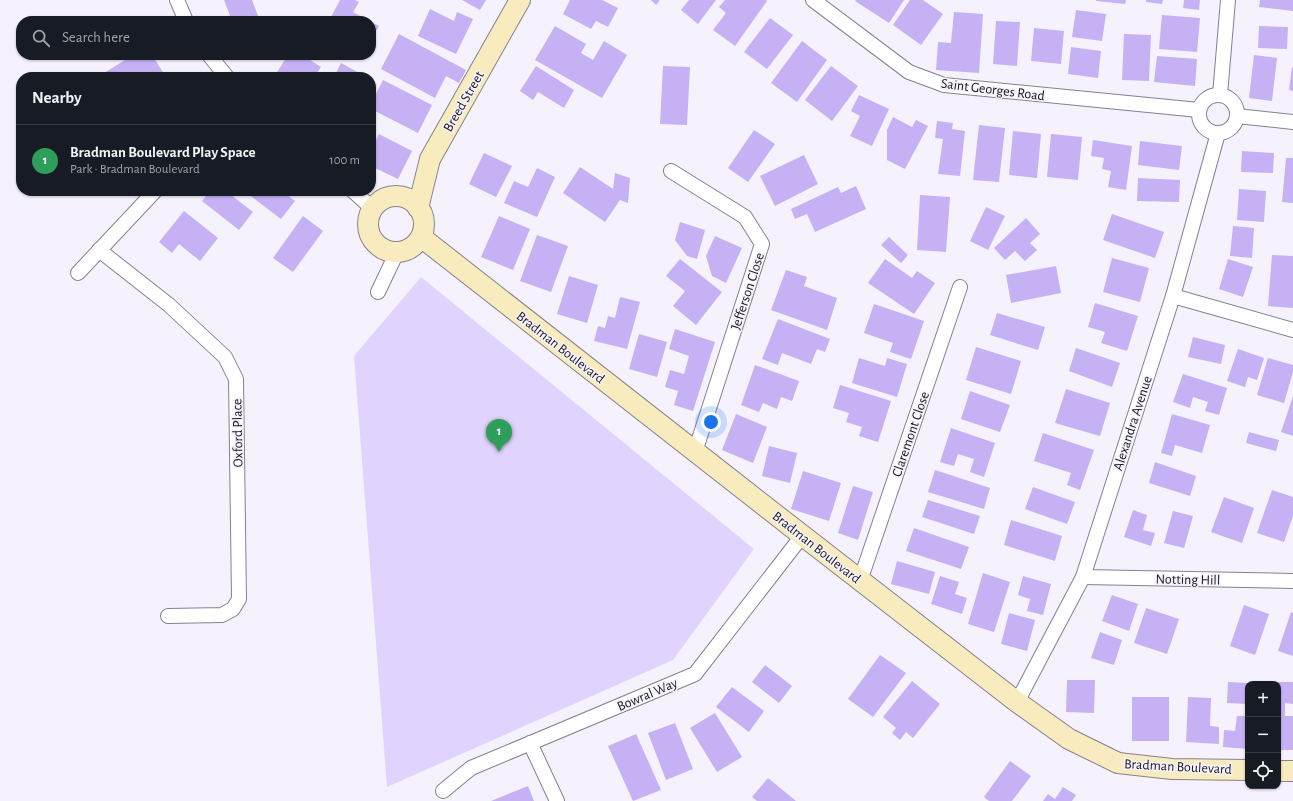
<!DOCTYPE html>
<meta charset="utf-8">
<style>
body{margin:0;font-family:"Alegreya Sans",sans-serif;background:#20242c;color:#f1f3f6}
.controls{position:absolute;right:12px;bottom:12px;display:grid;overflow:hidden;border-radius:8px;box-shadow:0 1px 3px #0004}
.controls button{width:36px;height:36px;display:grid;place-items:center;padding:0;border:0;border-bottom:1px solid #363941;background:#171b24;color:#f1f3f6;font:20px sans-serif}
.you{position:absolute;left:711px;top:422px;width:14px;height:14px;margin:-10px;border:3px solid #fff;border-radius:50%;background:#1a73e8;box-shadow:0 0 0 6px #1a73e833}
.badge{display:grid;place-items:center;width:26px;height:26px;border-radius:50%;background:#886d0c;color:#fff;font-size:13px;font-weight:700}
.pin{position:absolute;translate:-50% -33px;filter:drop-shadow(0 1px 2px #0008)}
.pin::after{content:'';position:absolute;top:21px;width:14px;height:12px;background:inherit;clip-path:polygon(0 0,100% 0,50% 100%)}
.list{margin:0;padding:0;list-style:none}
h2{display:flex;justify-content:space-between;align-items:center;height:52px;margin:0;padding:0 16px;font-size:17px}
h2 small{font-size:13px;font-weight:400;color:#9ea1a6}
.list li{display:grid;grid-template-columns:26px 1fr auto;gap:12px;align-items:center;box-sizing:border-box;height:72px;padding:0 16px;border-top:1px solid #363941}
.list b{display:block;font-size:15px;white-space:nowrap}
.list p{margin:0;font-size:13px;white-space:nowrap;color:#9ea1a6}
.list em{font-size:13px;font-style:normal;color:#9ea1a6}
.icon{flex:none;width:22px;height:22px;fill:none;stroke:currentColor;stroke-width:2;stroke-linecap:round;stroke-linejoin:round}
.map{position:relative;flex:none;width:1293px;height:801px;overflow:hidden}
.search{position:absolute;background:#171b24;box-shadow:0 1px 3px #0004;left:16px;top:16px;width:360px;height:44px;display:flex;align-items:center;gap:10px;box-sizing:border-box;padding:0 14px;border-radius:16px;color:#9ea1a6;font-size:15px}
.panel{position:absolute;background:#171b24;box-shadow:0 1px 3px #0004;left:16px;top:72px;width:360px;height:124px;border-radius:16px}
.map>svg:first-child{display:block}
.green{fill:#e0d4fe}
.building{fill:#c6b1f5}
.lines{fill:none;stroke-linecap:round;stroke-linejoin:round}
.street-casing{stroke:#858191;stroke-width:16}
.secondary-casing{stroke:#858191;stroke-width:22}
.street{stroke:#fff;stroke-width:14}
.secondary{stroke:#f8ebbd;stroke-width:20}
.labels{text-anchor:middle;stroke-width:3;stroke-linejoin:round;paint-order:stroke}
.street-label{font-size:14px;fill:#1a181e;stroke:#f5f2fd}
</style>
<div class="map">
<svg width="1293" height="801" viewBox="0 0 1293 801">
<rect width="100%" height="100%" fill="#f5f2fd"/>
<path class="green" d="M421 277 754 549 673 660 387 787 354 356Z"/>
<g class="building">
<path d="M224 0H252L260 21H232Z"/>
<path d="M340 0H355L359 2 353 12 369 21H329Z"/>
<path d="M462 0H486L480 10Z"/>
<path d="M570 0H602L618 8 608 27 596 21 591 29 563 14Z"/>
<path d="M651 0H660L656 5Z"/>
<path d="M689 0H716L698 24 681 10Z"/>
<path d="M725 0H766L767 1 735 46 713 30 726 13 719 7Z"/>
<path d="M856 0H904L889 23 855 1Z"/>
<path d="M910 0H923L943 14 921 45 893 25Z"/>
<path d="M1096 0H1126L1125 4 1096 1Z"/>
<path d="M1146 0H1163L1162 4 1146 2Z"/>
<path d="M1184 0H1200L1199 10 1183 8Z"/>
<path d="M1260 0H1293V11L1259 7Z"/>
<path d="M430 9 454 21 457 12 473 19 456 54 418 36Z"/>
<path d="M1076 10 1106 14 1102 41 1072 37Z"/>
<path d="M954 12 983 14 979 73 936 70 938 42 951 43Z"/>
<path d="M1162 15 1200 18 1197 52 1159 49Z"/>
<path d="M770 18 793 35 767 69 744 52Z"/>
<path d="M996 21 1020 22 1017 66 993 64Z"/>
<path d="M371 22 379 26 371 40Z"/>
<path d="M555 26 586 44 581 53 593 60 604 41 627 55 602 98 535 60Z"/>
<path d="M1259 26 1288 27 1287 49 1258 48Z"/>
<path d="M1034 28 1064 31 1061 64 1031 61Z"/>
<path d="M399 34 466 70 459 83 446 76 435 98 381 69Z"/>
<path d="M1124 34 1151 35 1149 81 1122 80Z"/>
<path d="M802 41 827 60 797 102 771 83Z"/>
<path d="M1071 47 1101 51 1098 78 1068 74Z"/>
<path d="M129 55H152L166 77H107L104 73 130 57Z"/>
<path d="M288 55H302L321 67 314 77H274Z"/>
<path d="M1254 55 1277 58 1272 101 1249 98Z"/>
<path d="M1157 56 1197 59 1195 86 1154 82Z"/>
<path d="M341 63 361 74 359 77H334Z"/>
<path d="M536 66 574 90 564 108 538 92 533 100 520 91Z"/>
<path d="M663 66 690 67 687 125 660 124Z"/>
<path d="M831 66 858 86 832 121 805 100Z"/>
<path d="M1292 67 1293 68V91L1289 90Z"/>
<path d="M383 80 432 105 418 133 371 109V104Z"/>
<path d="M859 95 889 109 872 146 850 136 860 116 851 111Z"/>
<path d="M893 117 912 127 916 120 928 126 905 169 887 160V130Z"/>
<path d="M937 121 953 123 952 129 965 131 960 176 938 174 943 139 935 138Z"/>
<path d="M979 125 1005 128 999 182 973 180Z"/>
<path d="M754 130 775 144 748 182 728 168Z"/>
<path d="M1013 131 1041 134 1037 178 1009 175Z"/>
<path d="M379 134 412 151 398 179 371 166V150Z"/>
<path d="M1051 134 1082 137 1078 180 1047 177Z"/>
<path d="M1093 140 1132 146 1126 190 1108 187 1111 171 1102 169 1104 158 1091 156Z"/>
<path d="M1140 141 1182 146 1179 170 1138 165Z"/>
<path d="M1242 151 1274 153 1273 173 1241 172Z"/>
<path d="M484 153 512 166 496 197 469 184Z"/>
<path d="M804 155 818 184 775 206 760 176Z"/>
<path d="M1286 158H1293V203L1282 202Z"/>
<path d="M580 167 613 189 615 173 630 178 628 203 620 200 605 222 563 193Z"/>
<path d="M537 168 555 177 537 217 504 203 514 181 528 187Z"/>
<path d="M1138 178 1180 180 1179 202 1137 201Z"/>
<path d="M856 186 866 209 815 232 807 214 795 219 791 209 838 187 841 193Z"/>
<path d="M1239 189 1266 191 1264 222 1237 220Z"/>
<path d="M210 191H226L253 212 239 230 202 201Z"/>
<path d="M244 191H282L295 201 281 219Z"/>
<path d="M920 195 950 197 946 252 917 250Z"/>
<path d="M986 207 1005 216 988 250 970 241Z"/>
<path d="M184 211 218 238 200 261 179 244 172 253 159 242Z"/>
<path d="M1112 214 1164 232 1155 258 1103 240Z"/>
<path d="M303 216 323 231 293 272 273 258Z"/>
<path d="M499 216 530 229 513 270 481 257Z"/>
<path d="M1026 218 1040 234 1030 243 1037 250 1025 261 1015 251 1005 260 994 248Z"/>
<path d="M680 222 705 230 697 259 687 256 675 240Z"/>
<path d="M1233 226 1254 228 1252 258 1230 256Z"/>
<path d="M537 235 568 246 551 292 520 281Z"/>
<path d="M715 236 742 248 726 283 712 276 706 256Z"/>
<path d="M889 237 908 255 901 263 881 245Z"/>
<path d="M1272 255 1293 256V308L1268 306Z"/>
<path d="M1112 258 1149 268 1140 302 1103 292Z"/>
<path d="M680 259 722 292 696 325 673 306 685 291 666 276Z"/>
<path d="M885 259 912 278 917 271 935 283 914 314 868 283Z"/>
<path d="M1228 259 1253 267 1243 297 1219 289Z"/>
<path d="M1056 266 1061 293 1011 303 1006 275Z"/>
<path d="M786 270 807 277 804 286 837 298 827 330 771 310Z"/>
<path d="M569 276 598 285 587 323 557 314Z"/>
<path d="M620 297 640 302 627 349 594 341 598 326 605 328 608 316 615 318Z"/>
<path d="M1095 303 1138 316 1127 351 1101 343 1105 332 1088 327Z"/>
<path d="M874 304 924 321 911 359 890 352 893 343 864 333Z"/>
<path d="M997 313 1045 327 1038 350 990 335Z"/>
<path d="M778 319 830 339 825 352 817 349 811 364 782 353 778 365 762 359Z"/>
<path d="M675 329 715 342 693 411 674 405 678 391 665 387 670 370 684 374 689 356 669 349Z"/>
<path d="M639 334 667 342 657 377 629 369Z"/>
<path d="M1193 337 1225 345 1221 364 1188 357Z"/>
<path d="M976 347 1021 361 1011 394 966 380Z"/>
<path d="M1076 348 1120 363 1112 387 1069 371Z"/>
<path d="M1238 349 1264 358 1257 380 1248 377 1245 387 1227 381Z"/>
<path d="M859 358 885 366 887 358 907 364 897 397 852 383Z"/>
<path d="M1268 358 1293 365V372L1284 403 1257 395Z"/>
<path d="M755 365 799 381 792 401 781 397 777 409 763 403 759 412 741 405Z"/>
<path d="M1183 374 1227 388 1219 415 1205 411 1208 402 1193 397 1190 408 1173 402Z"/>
<path d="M840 385 891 401 878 442 859 436 862 427 846 422 849 413 833 408Z"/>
<path d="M1066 389 1110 403 1100 436 1055 423Z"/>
<path d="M970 391 1010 405 1000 432 961 419Z"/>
<path d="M1293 396V436L1281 432Z"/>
<path d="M736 414 767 427 753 463 722 450Z"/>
<path d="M1172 414 1210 425 1202 453 1175 445 1172 456 1161 453Z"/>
<path d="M951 428 995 443 984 477 970 472 974 459 958 454 954 466 940 462Z"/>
<path d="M1249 432 1279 440 1276 451 1246 443Z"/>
<path d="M1043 433 1094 450 1080 490 1067 485 1071 473 1034 461Z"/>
<path d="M769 446 797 453 790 483 762 476Z"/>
<path d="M1155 462 1196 476 1190 496 1149 483Z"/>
<path d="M935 470 990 488 984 509 928 492Z"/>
<path d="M803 471 841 483 829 521 791 509Z"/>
<path d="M853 486 873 492 858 540 838 533Z"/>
<path d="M1033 487 1075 502 1067 524 1025 509Z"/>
<path d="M1272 490 1293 497V516L1284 542 1257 533Z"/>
<path d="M1224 497 1254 508 1242 543 1211 532Z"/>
<path d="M928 500 980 516 974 534 922 517Z"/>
<path d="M1133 510 1147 515 1143 530 1155 533 1151 546 1124 537Z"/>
<path d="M1173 511 1193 516 1184 548 1164 543Z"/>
<path d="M1011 520 1062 536 1055 561 1004 545Z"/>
<path d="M914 528 969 547 961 569 906 551Z"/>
<path d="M897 561 935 572 929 594 891 584Z"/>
<path d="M983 573 1010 582 994 632 968 624Z"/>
<path d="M940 576 959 582 955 594 967 598 962 614 931 604Z"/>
<path d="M1023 576 1051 584 1043 615 1027 611 1030 599 1018 595Z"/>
<path d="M1112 595 1138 604 1129 631 1102 621Z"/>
<path d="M1244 605 1269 614 1255 655 1230 646Z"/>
<path d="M1146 608 1179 619 1167 654 1134 643Z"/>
<path d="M1291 612 1293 613V656L1278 651Z"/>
<path d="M1009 613 1035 620 1027 651 1001 644Z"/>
<path d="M1100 632 1122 640 1114 665 1091 658Z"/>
<path d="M880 655 906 673 873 717 848 699Z"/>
<path d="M765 665 792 686 779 703 752 682Z"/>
<path d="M1067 680H1095L1094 713 1066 712Z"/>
<path d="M912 681 940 704 913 738 906 732 900 740 892 733 896 728 883 717Z"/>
<path d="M1228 682 1248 683V704L1227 703Z"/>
<path d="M1273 682H1293V704L1285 703V716H1293V750H1280L1281 727H1278V684H1273Z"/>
<path d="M732 687 764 711 749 732 716 707Z"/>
<rect x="1132" y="697" width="37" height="44"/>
<path d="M1188 697 1211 698 1210 726 1219 727V744L1186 742Z"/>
<path d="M715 713 742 757 717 772 690 728Z"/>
<path d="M1237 716H1248V749L1223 747 1224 730 1235 731Z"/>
<path d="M675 723 693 769 666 780 648 733Z"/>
<path d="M636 734 661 790 633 801 608 746Z"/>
<path d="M1010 761 1031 776 1012 801H989L984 797Z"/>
<path d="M768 778 796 801H757L752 797Z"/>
<path d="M528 786 534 801H491Z"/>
<path d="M1063 787 1076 795 1072 801H1043L1048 794 1055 799Z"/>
</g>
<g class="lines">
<defs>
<g id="street">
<path d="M177 0 186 21"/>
<path d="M813 0 909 72 944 85 1199 110"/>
<path d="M209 55 227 77"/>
<path d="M1220 95 1228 0"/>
<circle cx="1218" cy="114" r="19"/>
<path d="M1237 116 1293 122"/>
<path d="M671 171 745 217 762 244 695 452"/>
<path d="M353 191 373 209"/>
<path d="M99 250 169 305 225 357 236 379 239 599 233 609 222 615 168 616"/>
<path d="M78 273 155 191"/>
<path d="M378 292 397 252"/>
<path d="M1173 296 1293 330"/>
<path d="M1083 577 1293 581"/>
<path d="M860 581 960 287"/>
<path d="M1017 702 1083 577 1173 296 1218 133"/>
<path d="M530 743 557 801"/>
<path d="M443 791 471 768 695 674 802 536"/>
</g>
<g id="secondary">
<circle cx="396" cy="224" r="28"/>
<path d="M418 208 430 159 520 0"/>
<path d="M421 237 789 525 1017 702 1069 739 1118 763 1172 769 1248 770"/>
<path d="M1278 771H1293"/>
</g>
</defs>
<use href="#street" class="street-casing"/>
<use href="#secondary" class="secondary-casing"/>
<use href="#street" class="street"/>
<use href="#secondary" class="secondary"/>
</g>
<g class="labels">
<g class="street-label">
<text transform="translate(993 89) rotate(7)" y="5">Saint Georges Road</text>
<text transform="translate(463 101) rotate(-60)" y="5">Breed Street</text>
<text transform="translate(747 291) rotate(-72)" y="5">Jefferson Close</text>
<text transform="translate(561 347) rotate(38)" y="5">Bradman Boulevard</text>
<text transform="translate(1132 423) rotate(-72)" y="5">Alexandra Avenue</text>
<text transform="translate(237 433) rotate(-91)" y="5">Oxford Place</text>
<text transform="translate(910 434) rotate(-71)" y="5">Claremont Close</text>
<text transform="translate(817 547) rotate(38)" y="5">Bradman Boulevard</text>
<text transform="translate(1188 579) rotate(1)" y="5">Notting Hill</text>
<text transform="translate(647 694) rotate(-23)" y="5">Bowral Way</text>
<text transform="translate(1178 766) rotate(3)" y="5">Bradman Boulevard</text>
</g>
</g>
</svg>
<div class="controls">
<button>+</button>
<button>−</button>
<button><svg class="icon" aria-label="locate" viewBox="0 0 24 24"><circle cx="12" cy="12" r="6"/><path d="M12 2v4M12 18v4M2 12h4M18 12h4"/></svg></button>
</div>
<div class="you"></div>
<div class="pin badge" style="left:499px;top:452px;background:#2e9e5b">1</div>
<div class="search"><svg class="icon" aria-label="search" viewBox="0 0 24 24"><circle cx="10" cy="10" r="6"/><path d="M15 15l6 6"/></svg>Search here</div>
<section class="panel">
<h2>Nearby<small></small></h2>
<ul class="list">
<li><span class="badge" style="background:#2e9e5b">1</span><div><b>Bradman Boulevard Play Space</b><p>Park · Bradman Boulevard</p></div><em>100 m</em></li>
</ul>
</section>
</div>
